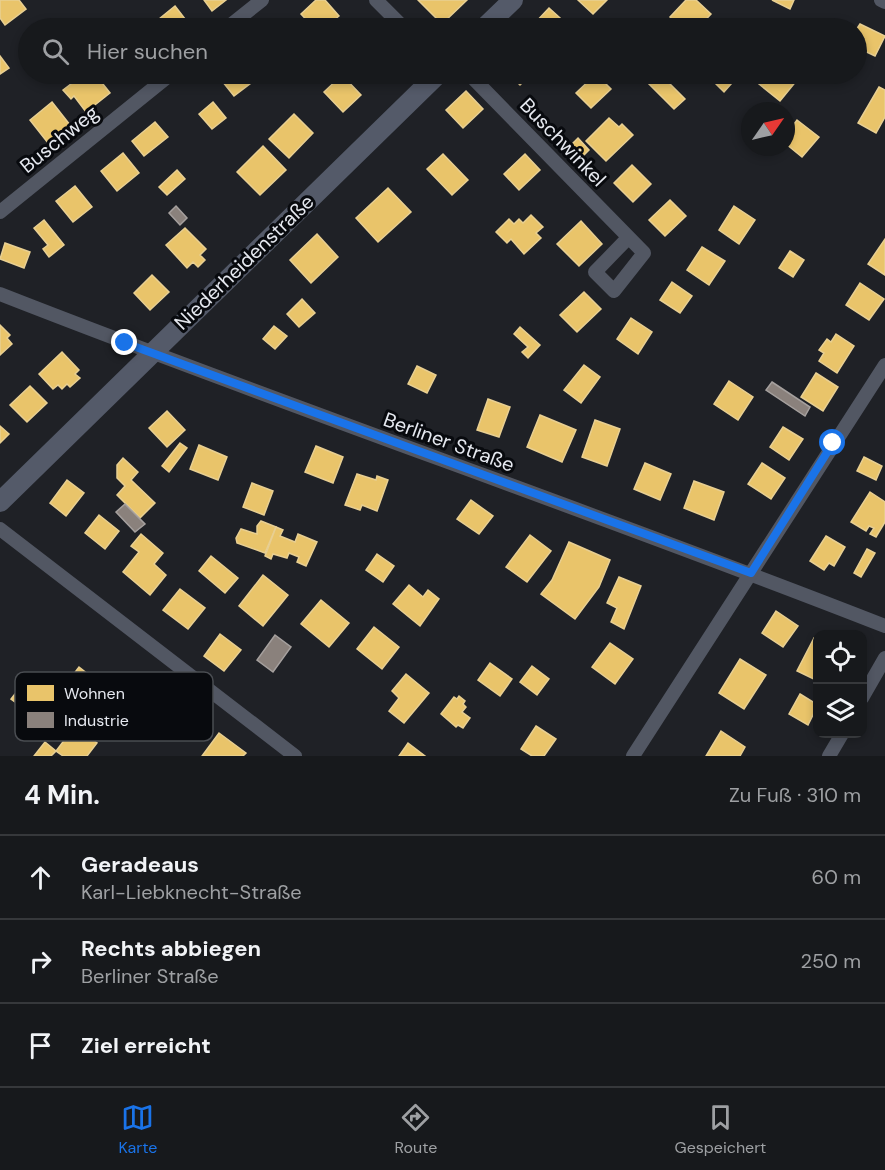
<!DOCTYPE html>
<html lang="de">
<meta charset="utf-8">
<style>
body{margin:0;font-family:"DM Sans",sans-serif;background:#202225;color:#f1f3f6}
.controls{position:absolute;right:18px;bottom:18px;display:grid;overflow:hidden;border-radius:12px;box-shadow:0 3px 9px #0003}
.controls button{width:54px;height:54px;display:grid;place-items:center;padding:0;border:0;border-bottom:2px solid #36383b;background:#17191c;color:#f1f3f6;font:30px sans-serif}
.compass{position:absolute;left:741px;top:102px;width:54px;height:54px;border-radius:50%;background:#17191c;box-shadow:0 3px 9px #0003;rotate:56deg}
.stop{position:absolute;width:18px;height:18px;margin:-14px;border:4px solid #1a73e8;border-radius:50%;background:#fff}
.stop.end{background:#1a73e8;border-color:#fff;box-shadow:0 2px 6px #0008}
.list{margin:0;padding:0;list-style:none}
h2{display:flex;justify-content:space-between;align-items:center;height:78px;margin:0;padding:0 24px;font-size:26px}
h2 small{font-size:20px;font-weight:400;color:#9ea0a3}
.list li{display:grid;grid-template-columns:39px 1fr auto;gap:18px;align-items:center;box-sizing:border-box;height:84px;padding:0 24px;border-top:2px solid #36383b}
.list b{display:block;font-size:22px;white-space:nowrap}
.list p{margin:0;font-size:20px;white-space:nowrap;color:#9ea0a3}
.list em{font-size:20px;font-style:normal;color:#9ea0a3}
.icon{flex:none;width:33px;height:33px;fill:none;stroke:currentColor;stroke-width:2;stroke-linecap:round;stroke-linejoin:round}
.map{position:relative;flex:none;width:885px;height:756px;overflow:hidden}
.search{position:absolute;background:#17191c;box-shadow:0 3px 9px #0003;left:18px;right:18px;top:18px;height:66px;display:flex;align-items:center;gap:15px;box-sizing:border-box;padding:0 21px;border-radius:33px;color:#9ea0a3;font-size:22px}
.sheet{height:330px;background:#17191c}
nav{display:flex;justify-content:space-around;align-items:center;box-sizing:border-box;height:84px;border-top:2px solid #36383b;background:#17191c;font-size:16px;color:#9ea0a3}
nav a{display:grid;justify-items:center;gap:3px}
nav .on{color:#1a73e8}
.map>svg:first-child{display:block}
.homes{fill:#e9c46a;stroke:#e8cf92;stroke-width:1.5}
.industry{fill:#8a817c;stroke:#a5a09e;stroke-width:1.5}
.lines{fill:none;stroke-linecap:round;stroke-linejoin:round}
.street{stroke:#525763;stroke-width:14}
.secondary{stroke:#545a69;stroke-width:20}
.route{stroke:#1a73e8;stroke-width:8}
.labels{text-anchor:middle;stroke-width:6;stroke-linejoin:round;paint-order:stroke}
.street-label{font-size:20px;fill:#e5e8ef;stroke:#080a0e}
.key{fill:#080a0e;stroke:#4a4d52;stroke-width:1.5}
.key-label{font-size:16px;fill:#e5e8ef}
</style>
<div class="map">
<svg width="885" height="756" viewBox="0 0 885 756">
<rect width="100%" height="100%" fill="#1f2126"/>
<g class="homes">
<path d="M0 0H19L26 9 5 25 0 18Z"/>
<path d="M204 0H226L212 11Z"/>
<path d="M316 0H325L339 16 325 28H314L301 14Z"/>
<path d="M418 0H467L442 24Z"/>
<path d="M578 0H607L593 14Z"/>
<path d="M686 0H696L711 14 698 28H681L670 17Z"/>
<path d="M772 0H794L790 9Z"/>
<path d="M175 6 192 28H156L153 24Z"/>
<path d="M549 8 571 28 532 26Z"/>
<path d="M860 24 885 36 875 56 856 47V30Z"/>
<path d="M0 56 9 68 0 74Z"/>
<path d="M84 74H95L110 93 86 112 74 96 71 99 63 90Z"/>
<path d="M221 74H263L234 96 218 76Z"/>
<path d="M509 74H531L520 85Z"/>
<path d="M596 74 611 89 591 108 576 93Z"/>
<path d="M652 74H660L685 99 674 109 645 80Z"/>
<path d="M725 74H740L724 92 716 84Z"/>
<path d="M760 74H802L780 101 754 80Z"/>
<path d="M342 75 361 95 343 112 324 92Z"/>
<path d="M879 87 885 90V117L876 133 858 123Z"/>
<path d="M466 91 483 109 463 128 446 110Z"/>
<path d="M52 102 70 125 48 143 30 120Z"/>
<path d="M213 102 226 118 212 129 199 114Z"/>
<path d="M294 114 313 133 289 158 269 139Z"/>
<path d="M609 118 619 127 622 124 633 135 606 161 586 141Z"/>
<path d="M797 120 819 137 802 157 786 144V135Z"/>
<path d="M155 122 168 137 144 156 132 141Z"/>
<path d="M578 138 589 150 577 162 566 150Z"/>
<path d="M263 146 286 170 260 195 237 172Z"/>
<path d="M123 153 139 173 117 191 101 171Z"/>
<path d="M443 154 468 180 452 195 427 169Z"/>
<path d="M525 154 540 170 519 190 504 174Z"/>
<path d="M632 165 651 184 633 202 614 183Z"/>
<path d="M177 170 185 179 167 195 159 187Z"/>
<path d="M75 186 92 207 73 222 56 201Z"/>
<path d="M388 188 411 212 378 242 356 218Z"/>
<path d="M670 200 686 216 665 236 649 220Z"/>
<path d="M734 206 755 220 739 244 719 230Z"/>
<path d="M531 215 543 227 536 233 541 238 524 254 511 239 507 243 496 232 509 219 514 224 519 219 523 223Z"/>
<path d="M44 220 64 245 49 257 43 249 48 245 34 228Z"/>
<path d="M581 221 602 244 579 266 557 244Z"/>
<path d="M185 228 206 249 200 255 205 260 198 267 193 262 187 268 166 245Z"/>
<path d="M317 234 338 257 311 283 290 260Z"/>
<path d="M885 239V275L868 264Z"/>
<path d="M5 243 30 252 24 268 0 259Z"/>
<path d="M702 247 725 261 709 285 687 270Z"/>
<path d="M790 251 804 260 793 277 779 268Z"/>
<path d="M152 275 169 292 150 310 134 293Z"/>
<path d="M672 282 692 296 680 313 660 300Z"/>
<path d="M860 283 884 299 869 320 846 305Z"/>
<path d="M584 292 601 309 577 332 560 315Z"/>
<path d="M302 299 315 313 299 327 287 314Z"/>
<path d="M631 318 652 332 638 354 617 339Z"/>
<path d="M0 325 10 335 7 338 12 344 0 355Z"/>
<path d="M274 326 287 336 275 349 263 339Z"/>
<path d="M520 327 540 345 528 358 522 352 528 347 514 334Z"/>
<path d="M836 334 854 346 837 373 819 361 824 353 819 350 827 339 831 342Z"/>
<path d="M62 352 79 370 75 374 80 378 70 387 67 384 62 389 58 385 53 389 39 374Z"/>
<path d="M584 365 600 377 581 403 564 390Z"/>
<path d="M417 366 436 375 427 393 408 384Z"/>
<path d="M816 373 838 387 823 411 801 397Z"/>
<path d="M729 381 753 397 738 420 714 404Z"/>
<path d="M30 386 47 403 27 422 10 405Z"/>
<path d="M488 399 510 407 499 437 477 430Z"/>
<path d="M167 411 185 430 167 447 149 428Z"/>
<path d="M540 415 576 430 562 462 527 447Z"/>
<path d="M595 420 620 429 607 466 582 457Z"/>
<path d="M0 426 9 434 0 443Z"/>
<path d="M783 427 803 439 789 460 770 447Z"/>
<path d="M180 443 187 448 169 472 162 466Z"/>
<path d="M199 445 227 457 218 480 190 469Z"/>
<path d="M316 446 343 457 333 483 305 472Z"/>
<path d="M864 457 882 466 876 480 857 471Z"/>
<path d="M123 458 138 472 131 480 155 503 140 518 117 495 125 486 117 478V465Z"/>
<path d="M645 463 671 474 660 500 634 489Z"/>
<path d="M762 463 785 478 771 499 748 484Z"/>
<path d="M357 474 376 480 377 476 388 480 377 511 362 505 360 510 345 505Z"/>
<path d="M67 480 84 493 66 516 50 503Z"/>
<path d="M694 481 724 492 714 520 684 508Z"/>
<path d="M252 483 273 491 264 515 243 507Z"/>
<path d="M870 492 885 502V522L876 537 870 534 874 528 869 526 866 531 851 522Z"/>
<path d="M471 500 493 516 479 534 457 519Z"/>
<path d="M99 515 119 531 105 549 85 533Z"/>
<path d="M261 521 276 527 265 553 237 543 236 538 241 529 257 534V526Z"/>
<path d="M276 527 283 530 280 536 295 542 298 534 317 542 306 566 297 562 299 557 289 553 287 558 273 554 271 559 265 556Z"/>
<path d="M141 534 163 553 154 564 166 575 150 595 123 572 139 552 131 546Z"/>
<path d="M530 535 551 551 527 582 506 567Z"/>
<path d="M826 536 845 547 834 566 829 563 824 570 810 561Z"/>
<path d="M569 542 610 560 599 587 575 619 541 594 552 580Z"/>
<path d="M867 549 875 553 861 577 854 573Z"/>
<path d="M377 554 394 566 383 582 366 570Z"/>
<path d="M211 556 238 578 225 593 199 571Z"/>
<path d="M263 575 288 595 263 626 239 606Z"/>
<path d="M619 577 641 586 624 629 611 622 617 608 607 603Z"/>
<path d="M409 585 423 597 428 590 439 599 420 626 393 604Z"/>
<path d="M180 589 205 608 188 629 163 610Z"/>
<path d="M321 600 349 623 329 647 301 624Z"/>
<path d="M776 611 798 626 783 647 762 633Z"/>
<path d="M374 627 399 647 382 669 357 649Z"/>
<path d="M220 634 241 650 224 671 204 656Z"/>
<path d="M814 638 818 640V681L797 671Z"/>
<path d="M610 643 633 659 615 684 592 667Z"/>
<path d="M740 659 766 675 744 709 719 693Z"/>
<path d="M490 663 512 679 500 696 478 680Z"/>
<path d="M532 666 549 679 537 695 520 682Z"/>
<path d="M79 667 112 693 89 723 56 697Z"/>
<path d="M406 674 429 693 404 723 389 711 399 698 392 691Z"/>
<path d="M25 681 42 695 29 712 11 699Z"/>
<path d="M800 694 818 705 808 725 789 714Z"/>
<path d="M459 696 465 701 463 704 466 707 462 712 470 718 463 728 458 725 456 727 441 714 454 697 457 699Z"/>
<path d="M75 726 97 743 87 756H63L56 751Z"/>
<path d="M536 726 556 739 544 756H532L521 749Z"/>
<path d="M721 731 745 747 740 756H706Z"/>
<path d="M219 733 246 753 243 756H202Z"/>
<path d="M45 742 56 751 51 756H34Z"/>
<path d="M408 743 425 756H399Z"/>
</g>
<g class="industry">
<path d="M176 206 187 218 180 225 169 213Z"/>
<path d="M772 382 810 407 805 416 766 390Z"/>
<path d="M125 504 145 524 135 532 116 512Z"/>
<path d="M275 635 291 647 273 672 257 660Z"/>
</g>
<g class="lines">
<g class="street">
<path d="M376 0 404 28"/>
<path d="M881 0 885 2"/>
<path d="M227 28 262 0"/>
<path d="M469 74 644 253 614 291 595 272 628 238"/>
<path d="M0 212 171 74"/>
<path d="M0 294C293 409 592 511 885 626"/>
<path d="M0 529 295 756"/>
<path d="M862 698 885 658"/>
<path d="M633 756 885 365"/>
<path d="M829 756 842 734"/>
</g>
<g class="secondary">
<path d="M484 28 513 0"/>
<path d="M0 502 438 74"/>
</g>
</g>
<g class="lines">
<path class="route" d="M125 343 751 573 833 443"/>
</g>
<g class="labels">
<g class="street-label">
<text transform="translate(59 139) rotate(-39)" y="7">Buschweg</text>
<text transform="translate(563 142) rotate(46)" y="7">Buschwinkel</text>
<text transform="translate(244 262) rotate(-44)" y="7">Niederheidenstraße</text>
<text transform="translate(449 442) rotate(20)" y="7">Berliner Straße</text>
</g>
</g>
<rect x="15" y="672" width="198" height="69" rx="9" class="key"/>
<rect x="27" y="685" width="27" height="16" fill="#e9c46a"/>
<rect x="27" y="712" width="27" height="16" fill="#8a817c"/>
<g class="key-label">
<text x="64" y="699">Wohnen</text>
<text x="64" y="726">Industrie</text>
</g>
</svg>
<div class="controls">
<button><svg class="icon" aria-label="locate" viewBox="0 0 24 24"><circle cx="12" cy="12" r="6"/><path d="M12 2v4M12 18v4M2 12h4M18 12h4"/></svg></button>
<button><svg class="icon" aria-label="layers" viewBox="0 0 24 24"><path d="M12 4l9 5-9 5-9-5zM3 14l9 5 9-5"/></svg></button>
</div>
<svg class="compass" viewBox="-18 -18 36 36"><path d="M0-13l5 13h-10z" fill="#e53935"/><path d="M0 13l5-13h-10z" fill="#9ea0a3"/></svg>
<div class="stop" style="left:833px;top:443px"></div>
<div class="stop end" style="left:125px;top:343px"></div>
<div class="search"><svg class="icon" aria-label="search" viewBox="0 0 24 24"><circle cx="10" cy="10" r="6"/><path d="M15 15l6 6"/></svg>Hier suchen</div>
</div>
<section class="sheet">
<h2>4 Min.<small>Zu Fuß · 310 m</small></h2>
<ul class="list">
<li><svg class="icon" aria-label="ahead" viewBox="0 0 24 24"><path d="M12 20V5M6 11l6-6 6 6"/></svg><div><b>Geradeaus</b><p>Karl-Liebknecht-Straße</p></div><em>60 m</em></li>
<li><svg class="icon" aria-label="right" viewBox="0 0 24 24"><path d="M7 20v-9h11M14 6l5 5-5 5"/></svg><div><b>Rechts abbiegen</b><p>Berliner Straße</p></div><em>250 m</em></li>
<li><svg class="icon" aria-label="arrive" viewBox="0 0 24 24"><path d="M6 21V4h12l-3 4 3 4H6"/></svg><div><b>Ziel erreicht</b></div></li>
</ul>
</section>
<nav>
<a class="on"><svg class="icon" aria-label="map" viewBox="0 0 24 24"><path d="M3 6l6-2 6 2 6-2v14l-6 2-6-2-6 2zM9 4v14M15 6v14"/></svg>Karte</a>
<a><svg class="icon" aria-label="directions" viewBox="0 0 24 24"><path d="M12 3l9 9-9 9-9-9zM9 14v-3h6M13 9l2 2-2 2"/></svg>Route</a>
<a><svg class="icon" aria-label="saved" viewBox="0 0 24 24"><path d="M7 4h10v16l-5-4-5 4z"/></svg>Gespeichert</a>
</nav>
